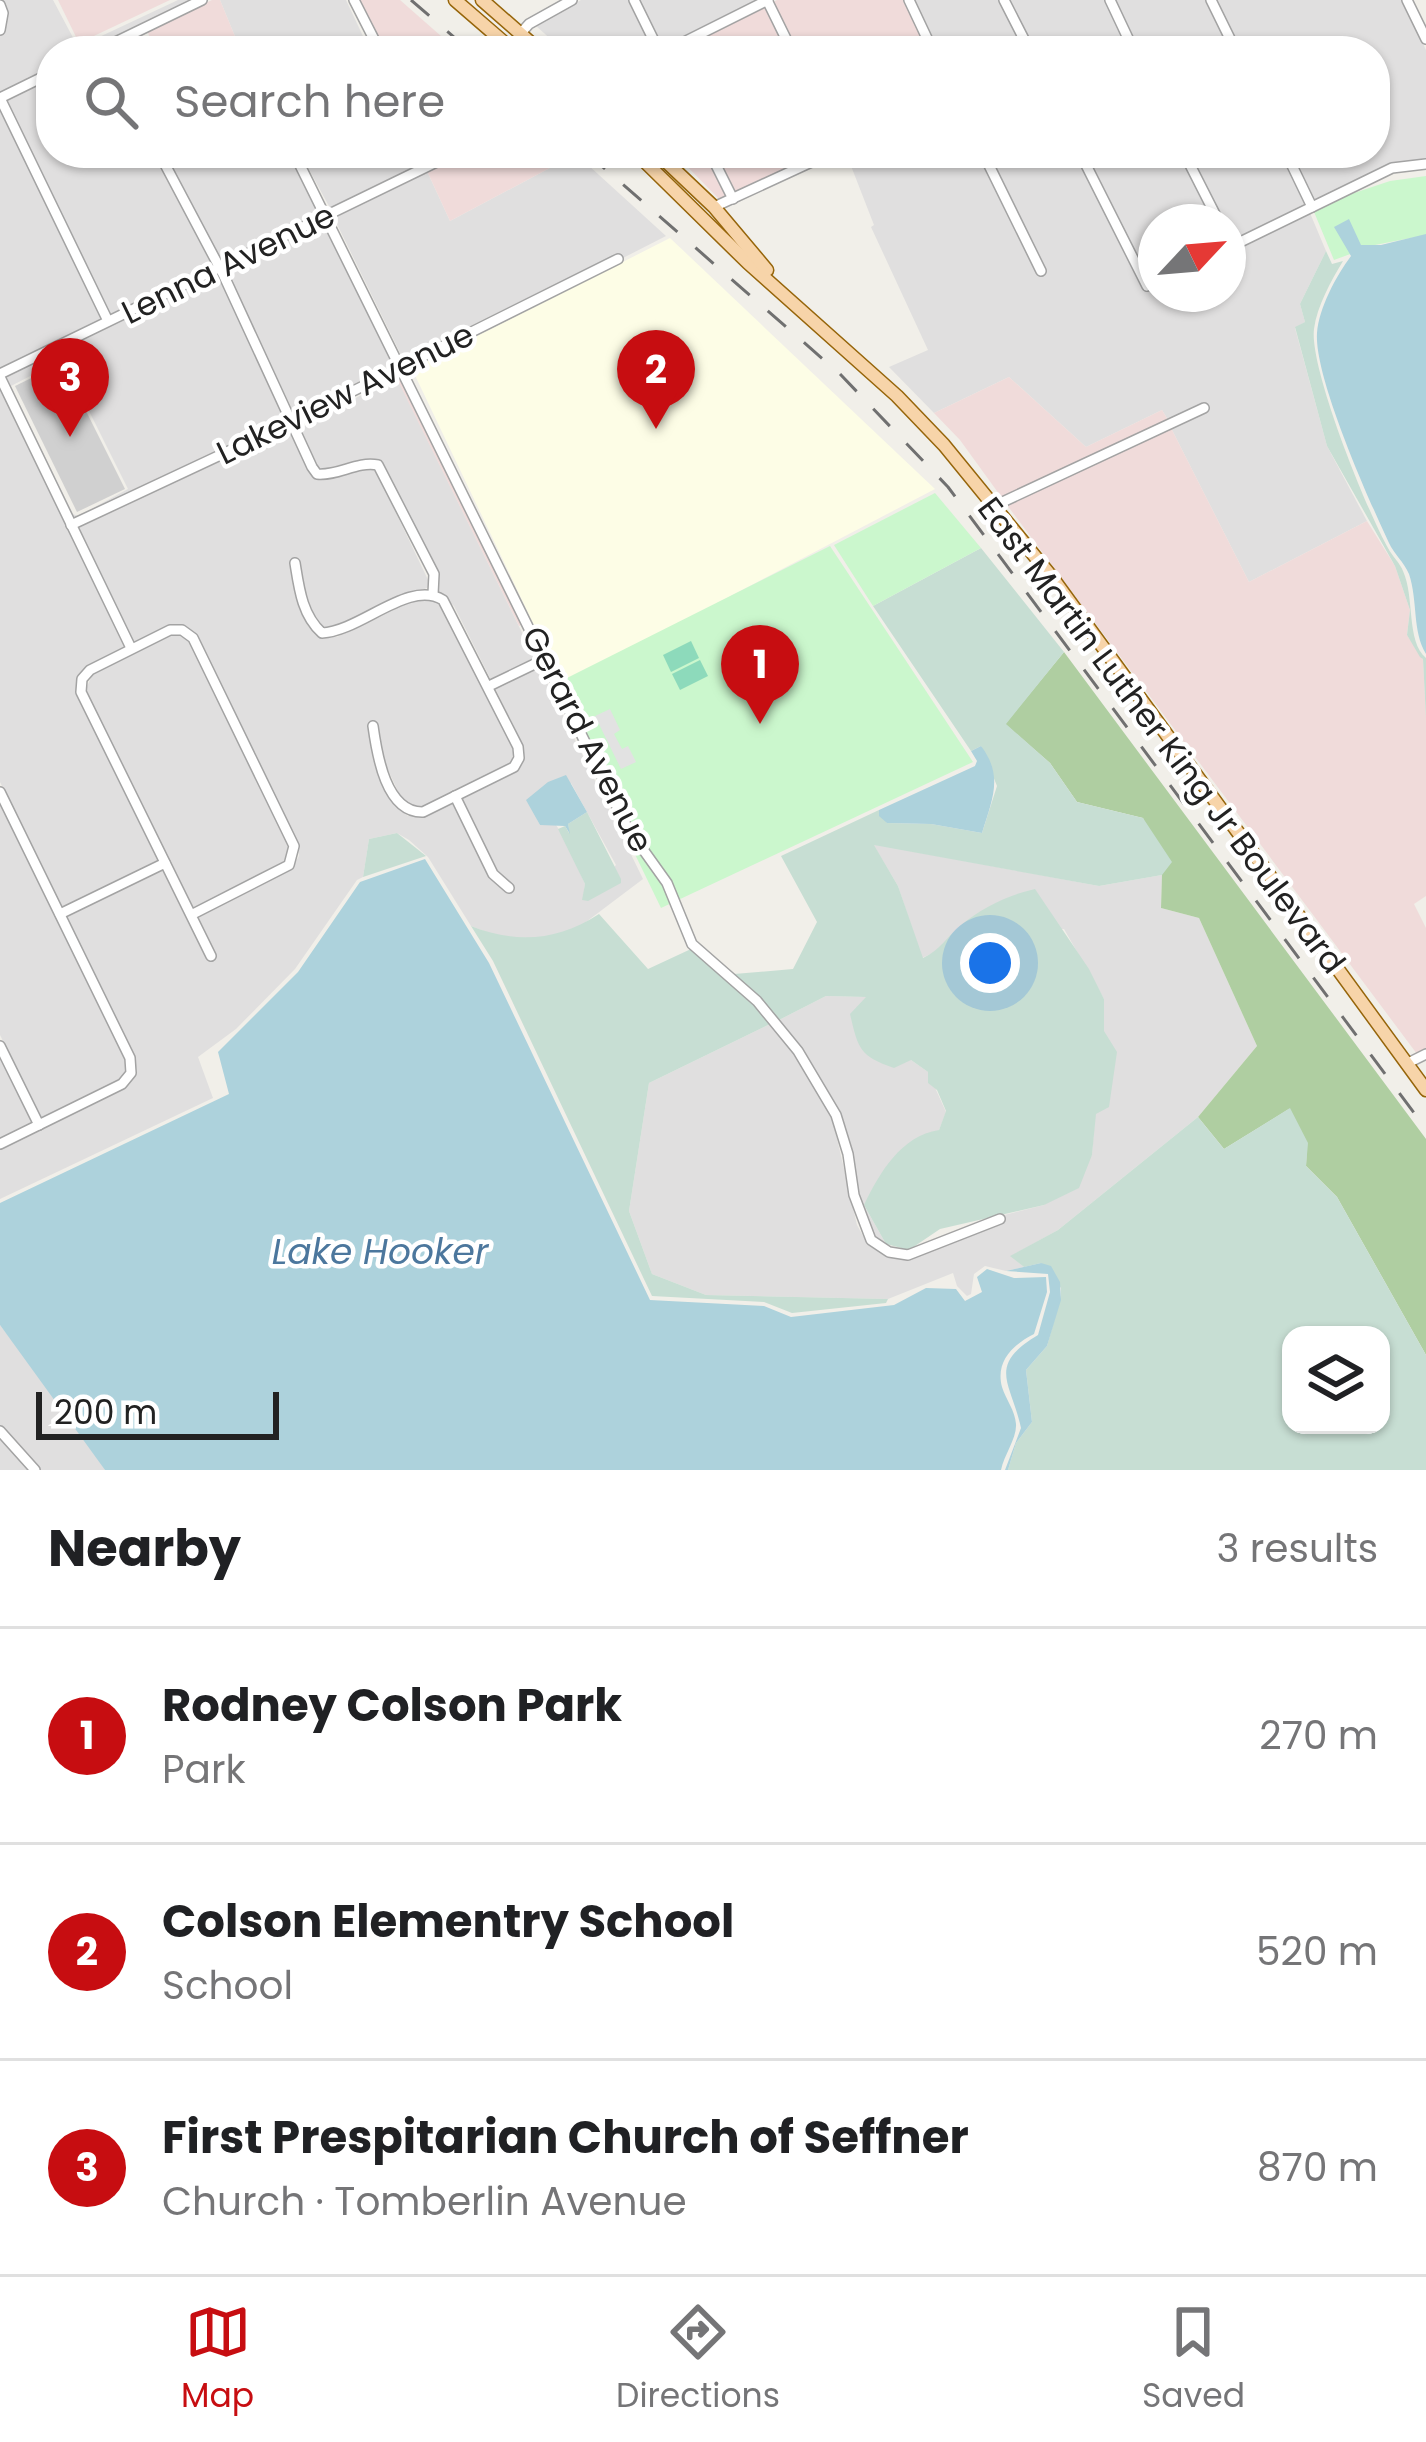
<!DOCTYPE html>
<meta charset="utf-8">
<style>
body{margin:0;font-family:Poppins,sans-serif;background:#f6f6f6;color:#202124}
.controls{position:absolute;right:36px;bottom:36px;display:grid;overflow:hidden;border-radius:24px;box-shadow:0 3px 9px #0004}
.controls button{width:108px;height:108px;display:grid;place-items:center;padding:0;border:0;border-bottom:3px solid #e0e0e0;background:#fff;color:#202124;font:60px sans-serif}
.compass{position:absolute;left:1138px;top:204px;width:108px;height:108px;border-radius:50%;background:#fff;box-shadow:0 3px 9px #0004;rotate:64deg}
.scale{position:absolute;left:36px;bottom:30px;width:243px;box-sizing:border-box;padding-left:12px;border:6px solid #222;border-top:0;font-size:33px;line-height:42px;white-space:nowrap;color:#222;-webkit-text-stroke:9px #fff;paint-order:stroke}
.you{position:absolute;left:990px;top:963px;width:42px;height:42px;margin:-30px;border:9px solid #fff;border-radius:50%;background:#1a73e8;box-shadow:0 0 0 18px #1a73e833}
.badge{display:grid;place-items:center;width:78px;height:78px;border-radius:50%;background:#c70d11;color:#fff;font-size:39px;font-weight:700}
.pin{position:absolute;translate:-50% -99px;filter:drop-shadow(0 3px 6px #0008)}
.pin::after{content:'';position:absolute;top:63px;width:42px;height:36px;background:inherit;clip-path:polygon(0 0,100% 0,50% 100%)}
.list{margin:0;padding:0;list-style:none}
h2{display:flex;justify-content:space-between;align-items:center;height:156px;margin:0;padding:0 48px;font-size:51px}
h2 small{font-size:39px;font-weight:400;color:#757577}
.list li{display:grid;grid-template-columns:78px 1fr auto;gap:36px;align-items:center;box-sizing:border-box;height:216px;padding:0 48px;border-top:3px solid #e0e0e0}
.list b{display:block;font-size:45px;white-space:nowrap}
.list p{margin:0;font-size:39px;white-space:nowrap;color:#757577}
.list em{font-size:39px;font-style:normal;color:#757577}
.icon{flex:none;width:66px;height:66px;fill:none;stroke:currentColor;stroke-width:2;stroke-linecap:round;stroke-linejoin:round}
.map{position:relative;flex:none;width:1426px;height:1470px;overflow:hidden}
.search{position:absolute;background:#fff;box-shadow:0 3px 9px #0004;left:36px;right:36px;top:36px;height:132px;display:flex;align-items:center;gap:30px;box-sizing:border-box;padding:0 42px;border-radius:48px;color:#757577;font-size:45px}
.sheet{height:804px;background:#fff}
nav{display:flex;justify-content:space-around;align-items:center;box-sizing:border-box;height:168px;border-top:3px solid #e0e0e0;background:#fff;font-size:33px;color:#757577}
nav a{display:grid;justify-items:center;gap:6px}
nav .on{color:#c70d11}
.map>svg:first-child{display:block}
.residential{fill:#e0dfdf;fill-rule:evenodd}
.commercial{fill:#f0dbda}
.education{fill:#fdfde6}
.religious{fill:#d0d0d0}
.forest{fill:#afcea1}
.wetland{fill:#c7ded3;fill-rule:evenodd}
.park{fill:#cbf7cd}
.pitch{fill:#8ddabb}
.parking{fill:#e2e2e2}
.water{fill:#add2dc}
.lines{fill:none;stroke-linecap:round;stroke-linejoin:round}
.minor-casing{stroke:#a3a3a3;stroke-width:12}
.major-casing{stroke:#96650a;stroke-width:15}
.minor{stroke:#fff;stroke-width:9}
.major{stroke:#f7d4a9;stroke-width:12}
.rail{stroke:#707070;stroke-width:3;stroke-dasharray:24 24;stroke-linecap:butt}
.labels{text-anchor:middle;stroke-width:9;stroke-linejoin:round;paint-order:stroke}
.street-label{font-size:33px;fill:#222;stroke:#fff}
.water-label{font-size:36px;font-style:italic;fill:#4c779d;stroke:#fff}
</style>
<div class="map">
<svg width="1426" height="1470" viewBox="0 0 1426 1470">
<rect width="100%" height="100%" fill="#f1efe9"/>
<g class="residential">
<path d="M3 0H53L78 47 178 0H192L87 51H51V68L0 93V34L8 13Z"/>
<path d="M220 0H346L370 51H241Z"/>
<path d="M581 0H629L654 51H564L535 25Z"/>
<path d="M639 0H759L663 48Z"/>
<path d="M914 0H999L1024 51H939Z"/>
<path d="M1010 0H1105L1129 51H1035Z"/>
<path d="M1115 0H1206L1226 42 1210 51H1139Z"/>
<path d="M1216 0H1402L1426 50V160L1315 201 1291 153H1375V51H1241Z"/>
<path d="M51 78V153H154L212 266 110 316 6 99Z"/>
<path d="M0 108 102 320 0 369Z"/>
<path d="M164 153H289L321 213 221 262Z"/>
<path d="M300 153H418L423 164 330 208Z"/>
<path d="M846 153H978L1039 277 1047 272 995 166 1023 153H1075L1144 291 1156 287V294H1228V253L1310 213 1326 251 1300 304 1305 322 1295 328 1327 446 1367 521 1249 582 1171 428 1209 410 1206 403 1168 420 1162 410 1086 447 1009 377 934 413 889 367 928 350 871 227 874 225Z"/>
<path d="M1085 153H1179L1213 222H1156V277L1149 281Z"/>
<path d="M1189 153H1281L1306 205 1233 241 1228 222H1224Z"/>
<path d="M576 154 666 236 623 258 619 253 403 359 333 216 427 171 450 221Z"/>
<path d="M325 220 394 363 295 415 225 269Z"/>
<path d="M217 273 287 420 74 519 5 376ZM63 359 128 489 78 516 73 514 11 386Z"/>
<path d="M396 376 535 659 491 680 454 606 438 592V572L382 462 364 459 320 470 299 429Z"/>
<path d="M0 387 125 647 86 667 78 678 76 692 159 862 62 908 0 782Z"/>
<path d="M289 428 307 469 316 478 329 479 365 467 375 469 431 586 336 628 324 629 316 622 305 597 298 558 290 559 297 600 308 626 319 637H337L418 598 440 603 514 749 511 764 423 807 413 808 402 800 382 757 377 721 368 723 373 759 394 805 408 816H423L453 802 489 876 509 893 515 887 497 871 461 798 518 769 524 758 523 745 495 688 539 666 643 879 578 928 541 939 496 936 471 926 428 857 409 840 397 833 369 839 363 877 357 880 295 969 236 1029 198 1057 213 1098 0 1199V1149L124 1088 137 1072 134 1056 66 916 163 869 210 962 217 957 197 917 291 869 299 856 298 844 197 636 185 626H170L134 643 78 526ZM571 783 616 865 583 900 585 884 564 837 556 825H540L537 819Z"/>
<path d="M171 634H180L189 641 289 847 286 862 193 909 85 691 93 673Z"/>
<path d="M0 803 126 1060V1072L119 1081 42 1119 0 1035Z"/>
<path d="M873 844 1099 886 1162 875 1161 908 1199 918 1257 1046 1198 1117 1058 1230 1011 1256 1024 1267 1006 1271 985 1266 974 1274 971 1294 967 1296 957 1286 953 1273 888 1299 706 1295 652 1274 629 1211 649 1083 770 1024 794 1054 832 1117 857 1225 867 1243 888 1256 910 1259 1005 1222 1004 1215 1044 1205 1092 1155 1104 999 1064 929 958 928 937 951 922 958 898 886Z"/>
<path d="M826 996 868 997 911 1060 928 1072 946 1112 939 1130 864 1205 886 1244 875 1237 858 1194 853 1153 840 1112 802 1049 779 1020Z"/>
<path d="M0 1056 33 1123 0 1139Z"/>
<path d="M0 1325 81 1432 105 1470H0Z"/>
</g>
<g class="commercial">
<path d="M58 0H170L79 43Z"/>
<path d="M212 0H220L241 51H156L147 31Z"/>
<path d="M360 0H400L458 51H386Z"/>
<path d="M777 0H903L928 51H797L773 2Z"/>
<path d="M765 6 786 51H676Z"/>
<path d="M465 153H575L576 154 450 221 427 171Z"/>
<path d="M674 153H705L727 197 720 200Z"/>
<path d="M715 153H821L735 193Z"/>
<path d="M399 374 523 624 519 626 395 375Z"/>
<path d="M1009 377 1086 447 1162 410 1168 420 1002 498 960 440 934 413Z"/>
<path d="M1171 428 1249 582 1367 521 1395 566 1410 610 1407 635 1423 659 1426 718V896L1414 904 1426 928V1050L1417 1054 1007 505Z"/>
</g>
<path class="education" d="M670 238 935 489 562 684 412 369Z"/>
<path class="religious" d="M62 363 125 489 77 512 15 386Z"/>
<path class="forest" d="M1064 652 1426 1139V1355L1337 1197 1306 1166 1307 1143 1289 1109 1224 1149 1198 1117 1257 1046 1199 918 1161 908 1162 874 1143 818 1077 802 1050 763 1005 724Z"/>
<g class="wetland">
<path d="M1326 251 1332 264 1343 261C1331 281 1317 306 1314 329 1309 368 1367 511 1388 548 1392 556 1400 563 1403 571 1415 598 1406 641 1426 658V718L1423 659 1420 657 1407 635 1410 610 1395 566 1327 446 1295 327 1305 322 1300 304Z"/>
<path d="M981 548 1064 652 1006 724 1050 763 1077 802 1143 818 1172 862 1162 875 1099 886 874 845 898 886 923 958C940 950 947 937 961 925 983 907 1008 895 1035 889L1089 969 1104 999V1031L1117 1052 1109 1107 1096 1114 1092 1155 1079 1188 1044 1205 940 1229 909 1250 886 1244 864 1205C880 1172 901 1136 939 1130L946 1111 937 1090 928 1083V1072L911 1060 894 1068C859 1056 858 1048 850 1014L866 997 826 996 779 1020 734 974 793 969 817 922 781 856 879 810 887 823 931 824 982 833 997 786 981 746 971 751 873 606Z"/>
<path d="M587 812 621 879V883L588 901 582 900 585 884 558 829 565 826 569 833 568 824Z"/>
<path d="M397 833 426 856 363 877 369 839Z"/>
<path d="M599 914 648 969 691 949 754 1004 770 1024 649 1083 629 1211 652 1274 706 1295 888 1299 886 1303 792 1313 764 1302 652 1296 493 961 471 926C516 944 558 941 599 914Z"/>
<path d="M1290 1108 1308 1143 1306 1166 1337 1197 1426 1355V1470H1008L1016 1443 1032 1422 1026 1370 1047 1346 1061 1296V1288L1041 1263 1024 1267 1010 1256 1058 1230 1198 1117 1224 1149ZM1291 1335H1381V1425H1291Z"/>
</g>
<g class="park">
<path d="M1426 176V235L1375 245 1334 260 1312 207 1390 181Z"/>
<path d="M935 493 981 548 873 606 834 545Z"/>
<path d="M830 546 973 762 661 908 553 685Z"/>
</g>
<g class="pitch">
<path d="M691 641 699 658 671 672 663 655Z"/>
<path d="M700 660 708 676 680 690 672 674Z"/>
</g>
<path class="parking" d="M610 709 620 730 614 734 622 749 628 746 636 762 621 769 595 716Z"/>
<g class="water">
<path d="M1349 219 1361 245H1381L1426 234V654C1412 631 1418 601 1409 574 1404 562 1394 554 1389 543 1369 500 1314 377 1317 333 1319 308 1336 276 1351 256L1334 227Z"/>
<path d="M981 746C1004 776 992 800 982 833L931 824 887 823 879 816V810L975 766 977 761 971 751Z"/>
<path d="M566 775 587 812 568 824 570 834 565 826 540 825 526 800 548 782Z"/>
<path d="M425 859 489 963 650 1300 764 1306 791 1317 894 1305 926 1288 956 1289 965 1301 982 1292 977 1277 987 1269 1014 1278 1046 1277 1047 1292 1034 1334C1014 1344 995 1361 1002 1387 1006 1400 1015 1410 1016 1424 1017 1438 1004 1455 1001 1470H105L0 1325V1203L229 1094 218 1052 298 972 360 882Z"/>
<path d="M1041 1263 1051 1266 1060 1282 1061 1300 1047 1346 1026 1370 1032 1422 1016 1443 1008 1470H1005L1021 1428C1011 1382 986 1366 1038 1335L1050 1292 1048 1274 1006 1271Z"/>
</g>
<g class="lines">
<defs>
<g id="minor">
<path d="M354 0 380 51"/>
<path d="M634 0 659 51"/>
<path d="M767 0 792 51"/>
<path d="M909 0 933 51"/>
<path d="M1004 0 1030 51"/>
<path d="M1110 0 1134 51"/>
<path d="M1211 0 1236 51"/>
<path d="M1407 0 1426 39"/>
<path d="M0 5 3 13 0 30"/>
<path d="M521 33 529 24 572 0"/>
<path d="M97 51 202 0"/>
<path d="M666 51 768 0"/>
<path d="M0 98 108 321"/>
<path d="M0 98 51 73"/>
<path d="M159 153 224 276 312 467 317 474C339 476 356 461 378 465L434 574 433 594"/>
<path d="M294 153 627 827 667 883 692 944 757 1001 798 1051 836 1115 848 1154 854 1195 871 1240 889 1252 908 1255 1000 1219"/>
<path d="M710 153 733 199"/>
<path d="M841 153 845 161"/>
<path d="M983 153 1041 271"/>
<path d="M1080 153 1147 286 1156 282"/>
<path d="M1184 153 1219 222"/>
<path d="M1286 153 1312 207"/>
<path d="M989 164 1013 153"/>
<path d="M714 207 831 153"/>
<path d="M1228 248 1392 168 1426 164"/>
<path d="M0 374 455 153"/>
<path d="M0 377 131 648"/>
<path d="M994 506 1204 408"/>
<path d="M71 525 293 421 618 259"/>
<path d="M295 563C299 588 302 615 322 633 361 631 409 579 443 600L518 747 519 758 514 767 423 812C386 813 377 755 373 726"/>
<path d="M489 686 545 659"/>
<path d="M0 792 130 1058 131 1073 122 1084 0 1144"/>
<path d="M455 796 493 874 509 888"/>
<path d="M60 914 165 863"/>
<path d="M191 915 289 865 294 846 193 638 182 630H170L90 670 82 679 81 692 211 956"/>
<path d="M0 1046 39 1125"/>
<path d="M1406 1064 1426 1054"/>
<path d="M0 1431 35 1470"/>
</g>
<g id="major">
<path d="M455 0 514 51"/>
<path d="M482 0 540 51"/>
<path d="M636 153 748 263 897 396 944 445 1051 576 1426 1090"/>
<path d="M657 153 714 207 767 270"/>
</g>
</defs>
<use href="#minor" class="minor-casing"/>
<use href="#major" class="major-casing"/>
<use href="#minor" class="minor"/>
<use href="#major" class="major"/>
<g class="rail">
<path d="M411 0 470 51"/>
<path d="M587 153 840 374 948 487 1426 1129"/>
</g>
</g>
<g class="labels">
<g class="street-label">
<text transform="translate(228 263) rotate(-26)" y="12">Lenna Avenue</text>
<text transform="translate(345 393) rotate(-26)" y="12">Lakeview Avenue</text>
<text transform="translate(1162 735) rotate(53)" y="12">East Martin Luther King Jr Boulevard</text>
<text transform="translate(588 739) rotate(63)" y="12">Gerard Avenue</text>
</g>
<g class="water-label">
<text x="380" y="1264">Lake Hooker</text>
</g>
</g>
</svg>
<div class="controls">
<button><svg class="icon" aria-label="layers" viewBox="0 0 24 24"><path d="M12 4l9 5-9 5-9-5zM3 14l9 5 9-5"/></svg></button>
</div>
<svg class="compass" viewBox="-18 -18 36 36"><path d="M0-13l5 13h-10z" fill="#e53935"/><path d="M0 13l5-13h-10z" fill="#757577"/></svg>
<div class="scale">200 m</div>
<div class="you"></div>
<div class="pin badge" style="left:760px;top:724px">1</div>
<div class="pin badge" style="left:656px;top:429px">2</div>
<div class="pin badge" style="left:70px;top:437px">3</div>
<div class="search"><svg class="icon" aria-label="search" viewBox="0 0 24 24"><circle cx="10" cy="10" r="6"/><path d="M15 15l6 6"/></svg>Search here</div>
</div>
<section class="sheet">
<h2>Nearby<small>3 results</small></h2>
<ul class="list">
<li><span class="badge">1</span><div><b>Rodney Colson Park</b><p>Park</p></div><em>270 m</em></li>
<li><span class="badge">2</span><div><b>Colson Elementry School</b><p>School</p></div><em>520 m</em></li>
<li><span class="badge">3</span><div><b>First Prespitarian Church of Seffner</b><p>Church · Tomberlin Avenue</p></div><em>870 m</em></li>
</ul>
</section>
<nav>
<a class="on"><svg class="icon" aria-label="map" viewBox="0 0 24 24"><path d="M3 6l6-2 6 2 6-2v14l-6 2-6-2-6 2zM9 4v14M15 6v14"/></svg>Map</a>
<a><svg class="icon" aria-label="directions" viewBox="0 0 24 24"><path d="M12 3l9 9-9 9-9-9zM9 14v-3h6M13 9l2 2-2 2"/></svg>Directions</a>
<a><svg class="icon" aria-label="saved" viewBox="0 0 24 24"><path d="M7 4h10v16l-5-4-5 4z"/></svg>Saved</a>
</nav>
